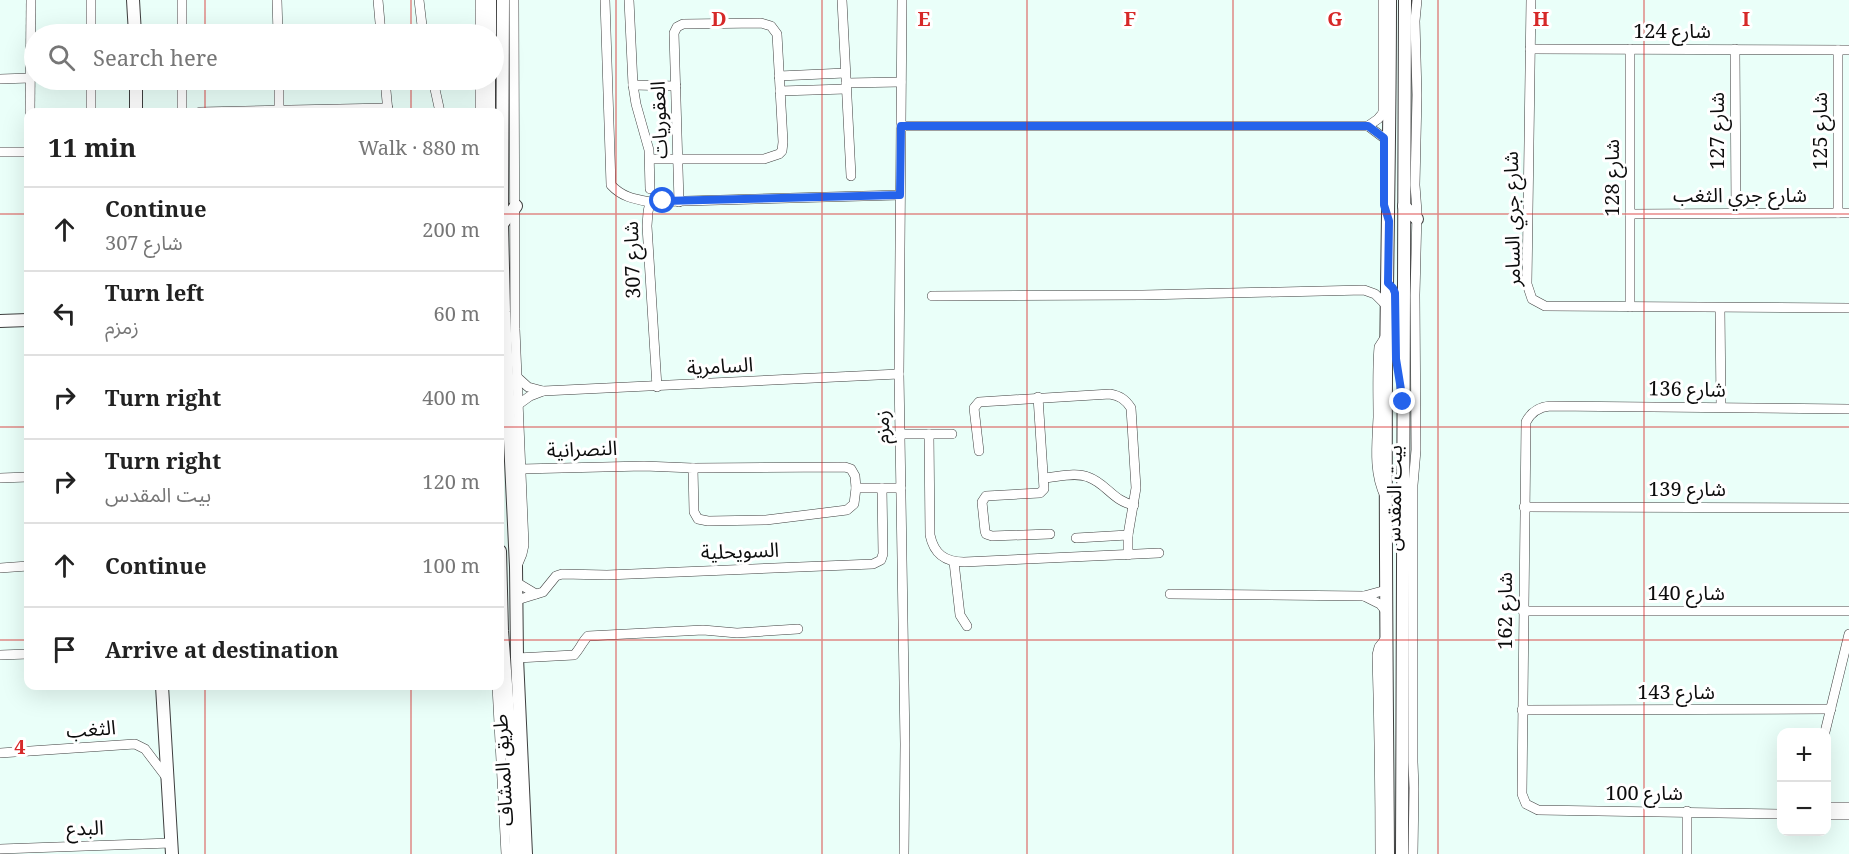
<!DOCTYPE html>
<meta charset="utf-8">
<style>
body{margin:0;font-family:"Noto Serif","Noto Sans Arabic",serif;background:#f6f6f6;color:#222}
.controls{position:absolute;right:18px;bottom:18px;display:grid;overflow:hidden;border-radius:12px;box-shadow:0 6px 24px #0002}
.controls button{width:54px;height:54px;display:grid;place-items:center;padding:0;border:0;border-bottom:2px solid #e0e0e0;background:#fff;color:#222;font:30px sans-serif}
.stop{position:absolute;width:18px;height:18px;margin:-14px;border:4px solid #2563eb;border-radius:50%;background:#fff}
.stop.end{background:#2563eb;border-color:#fff;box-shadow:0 2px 6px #0008}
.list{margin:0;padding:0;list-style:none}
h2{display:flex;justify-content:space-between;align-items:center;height:78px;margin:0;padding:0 24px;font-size:26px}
h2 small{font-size:20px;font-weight:400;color:#767676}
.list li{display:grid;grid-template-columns:39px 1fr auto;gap:18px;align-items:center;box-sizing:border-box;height:84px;padding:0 24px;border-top:2px solid #e0e0e0}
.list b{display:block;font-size:22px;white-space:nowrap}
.list p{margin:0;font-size:20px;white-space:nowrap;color:#767676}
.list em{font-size:20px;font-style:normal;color:#767676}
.icon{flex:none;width:33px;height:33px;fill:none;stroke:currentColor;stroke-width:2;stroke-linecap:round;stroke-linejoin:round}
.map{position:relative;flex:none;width:1849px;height:854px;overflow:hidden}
.search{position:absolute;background:#fff;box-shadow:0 6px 24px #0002;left:24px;top:24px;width:480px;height:66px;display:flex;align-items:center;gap:15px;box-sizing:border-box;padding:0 21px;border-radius:33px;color:#767676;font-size:22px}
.panel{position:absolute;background:#fff;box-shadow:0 6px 24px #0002;left:24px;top:108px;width:480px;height:582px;border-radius:12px}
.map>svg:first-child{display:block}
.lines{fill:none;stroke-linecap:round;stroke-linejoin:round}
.minor-casing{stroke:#3f3f3f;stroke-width:10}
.tertiary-casing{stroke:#3f3f3f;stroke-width:14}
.minor{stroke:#fff;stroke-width:9}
.tertiary{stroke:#fff;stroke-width:12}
.route{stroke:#2563eb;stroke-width:8}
.grid{fill:none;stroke:#d62828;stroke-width:1.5;stroke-opacity:0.55}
.labels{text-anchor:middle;stroke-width:6;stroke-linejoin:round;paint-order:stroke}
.street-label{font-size:20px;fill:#0c0c0c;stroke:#fff}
.grid-label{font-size:20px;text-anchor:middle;font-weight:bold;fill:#d62828;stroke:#fff;stroke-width:6;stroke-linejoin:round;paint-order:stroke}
</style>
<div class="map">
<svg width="1849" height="854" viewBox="0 0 1849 854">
<rect width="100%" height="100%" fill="#eafff9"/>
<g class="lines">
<defs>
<g id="minor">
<path d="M277 0 278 34"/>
<path d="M378 0 381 34"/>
<path d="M419 0 423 34"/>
<path d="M480 0V34"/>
<path d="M514 0 515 329 524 545 522 554 517 566"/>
<path d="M605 0 611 185C622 197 634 199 650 202"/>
<path d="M629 0 633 85 636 104 649 150 650 189"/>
<path d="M842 0 851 176"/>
<path d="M902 0 899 374 905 744 904 854"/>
<path d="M1383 0V115"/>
<path d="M1531 0 1527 284 1532 299 1545 306 1849 308"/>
<path d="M91 34V0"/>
<path d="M182 34V0"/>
<path d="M1530 49 1849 50"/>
<path d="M1630 49V307"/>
<path d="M1735 49 1736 213"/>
<path d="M1838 50V213"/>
<path d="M779 76 845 73"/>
<path d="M0 79 30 78"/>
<path d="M279 80V111"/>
<path d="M385 80 388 112"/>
<path d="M433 80 440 112"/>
<path d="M480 80V112"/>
<path d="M846 83 901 82"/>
<path d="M633 85 676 86"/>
<path d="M780 91 846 89"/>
<path d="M30 112 31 0"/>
<path d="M91 112V80"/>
<path d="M182 112V80"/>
<path d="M200 112 388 108"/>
<path d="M901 126H1368L1378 119 1383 113"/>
<path d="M1368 126 1384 138"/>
<path d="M0 152H28"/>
<path d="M650 159H764L779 154 782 151 783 142 777 34 771 26 761 23 683 24 677 27 674 33 679 202"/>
<path d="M1630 214 1849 213"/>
<path d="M932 296 1143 295 1364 290 1375 294 1387 306"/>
<path d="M1720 308 1721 407"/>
<path d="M517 377 528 387 543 391 899 374"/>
<path d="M657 387 647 226 648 212 650 202 900 195"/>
<path d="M1038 397 1044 489 1040 493 986 496 982 502 985 531 986 534 992 536 1050 534"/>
<path d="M519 404 530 396 543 391"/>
<path d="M900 434H952"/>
<path d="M929 434 930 535C934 554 945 562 964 562L1159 553"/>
<path d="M979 451 974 408 979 402 1110 394C1120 396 1125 399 1131 408L1136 488 1128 535V555"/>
<path d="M693 468 845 467 851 469 855 476 856 488"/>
<path d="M521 469 644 466 693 468 694 512 698 519 708 521 766 520 847 510 854 504 856 488H901"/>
<path d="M0 478 28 477"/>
<path d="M1044 478C1058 477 1076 472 1088 477 1106 483 1114 502 1134 505"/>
<path d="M1385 496C1373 472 1377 443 1378 417 1378 394 1377 370 1379 347L1386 336"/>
<path d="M1524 507 1849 508"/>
<path d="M1076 538 1128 535"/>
<path d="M954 562 960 615 967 626"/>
<path d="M0 568 28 566"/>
<path d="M516 582 536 594"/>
<path d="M1170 594 1364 596 1386 590"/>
<path d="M1364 596 1380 604 1386 611"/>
<path d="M517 600 543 592 556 576 562 574 607 575 873 564 881 560 883 554 882 488"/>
<path d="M1523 611H1849"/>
<path d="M0 655 28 654"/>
<path d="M517 658 574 655C580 649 582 642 588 636L703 630 737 633 798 629"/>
<path d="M497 686 506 854"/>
<path d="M1522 710 1831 709"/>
<path d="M1825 732 1849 634"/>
<path d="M0 753 135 744 145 749 167 778"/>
<path d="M1826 807H1849"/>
<path d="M1687 811V854"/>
<path d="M1782 814 1538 810 1526 804 1522 794 1526 422C1531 412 1539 407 1550 406L1849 409"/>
<path d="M1826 815H1849"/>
<path d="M0 849 171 843"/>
<path d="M1380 854C1380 788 1379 722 1377 655L1379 647 1386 638"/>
<path d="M1413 854 1414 788 1413 762V485L1416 450 1415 295 1417 212 1415 185 1417 95 1415 21 1417 0"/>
</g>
<g id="tertiary">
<path d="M133 0 135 34"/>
<path d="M503 0 502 224 504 312 516 567 517 658 526 854"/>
<path d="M490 34V0"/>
<path d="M136 112V80"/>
<path d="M489 112V80"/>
<path d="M1404 206 1417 219"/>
<path d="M502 224 516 206"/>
<path d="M0 321 28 320"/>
<path d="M500 551 502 631 511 751 516 854"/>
<path d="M162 686 172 854"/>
<path d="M1388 854C1387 695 1385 536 1386 377 1387 251 1390 126 1390 0"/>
<path d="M1402 854 1405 0"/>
</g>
</defs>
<use href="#minor" class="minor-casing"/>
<use href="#tertiary" class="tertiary-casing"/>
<use href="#minor" class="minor"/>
<use href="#tertiary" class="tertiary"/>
</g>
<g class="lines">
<path class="route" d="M663 201 900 195 901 126H1368L1384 138V205L1389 221 1388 283 1393 288 1395 293 1396 359 1403 402"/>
</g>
<path class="grid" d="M205 0V34M411 0V34M616 0V854M822 0V854M1027 0V854M1233 0V854M1438 0V854M1644 0V854M205 80V112M411 80V112M0 214H28M500 214H1849M0 427H28M500 427H1849M0 640H28M500 640H1849M205 686V854M411 686V854"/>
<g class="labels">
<g class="street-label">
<text x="1672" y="38">شارع 124</text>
<text transform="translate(659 120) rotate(-92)" y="7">العقوريات</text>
<text transform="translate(1717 131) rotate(-90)" y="7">شارع 127</text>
<text transform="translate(1820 131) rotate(-90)" y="7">شارع 125</text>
<text transform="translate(1612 178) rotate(-90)" y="7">شارع 128</text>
<text x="1740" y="202">شارع جري الثغب</text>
<text transform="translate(1512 219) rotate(-91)" y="7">شارع جري السامر</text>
<text transform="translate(632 260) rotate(-92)" y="7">شارع 307</text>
<text transform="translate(720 366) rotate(-3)" y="7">السامرية</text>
<text transform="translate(1687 389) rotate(1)" y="7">شارع 136</text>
<text transform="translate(882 427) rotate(-91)" y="7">زمزم</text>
<text transform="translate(582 449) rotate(-2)" y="7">النصرانية</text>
<text x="1687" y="496">شارع 139</text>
<text transform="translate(1394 498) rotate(-89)" y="7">بيت المقدس</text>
<text transform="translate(740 551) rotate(-2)" y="7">السويحلية</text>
<text x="1686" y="600">شارع 140</text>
<text transform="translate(1505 611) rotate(-90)" y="7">شارع 162</text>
<text x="1676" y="699">شارع 143</text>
<text transform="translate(91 729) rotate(-4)" y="7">الثغب</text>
<text transform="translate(503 770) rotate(-93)" y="7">طريق المشاف</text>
<text x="1644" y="800">شارع 100</text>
<text transform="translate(85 828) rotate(-2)" y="7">البدع</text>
</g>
</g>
<g class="grid-label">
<text x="719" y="26">D</text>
<text x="924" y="26">E</text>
<text x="1130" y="26">F</text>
<text x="1335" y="26">G</text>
<text x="1541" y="26">H</text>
<text x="1746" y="26">I</text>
<text x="20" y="754">4</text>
</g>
</svg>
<div class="controls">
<button>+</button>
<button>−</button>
</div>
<div class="stop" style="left:663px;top:201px"></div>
<div class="stop end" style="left:1403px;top:402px"></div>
<div class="search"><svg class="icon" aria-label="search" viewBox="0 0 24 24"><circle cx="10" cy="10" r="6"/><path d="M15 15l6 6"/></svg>Search here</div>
<section class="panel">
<h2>11 min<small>Walk · 880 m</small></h2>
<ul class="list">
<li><svg class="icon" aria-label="ahead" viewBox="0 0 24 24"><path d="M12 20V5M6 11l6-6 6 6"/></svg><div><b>Continue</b><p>شارع 307</p></div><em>200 m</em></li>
<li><svg class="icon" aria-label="left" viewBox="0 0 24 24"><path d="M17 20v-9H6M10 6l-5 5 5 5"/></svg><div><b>Turn left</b><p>زمزم</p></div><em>60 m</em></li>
<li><svg class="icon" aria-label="right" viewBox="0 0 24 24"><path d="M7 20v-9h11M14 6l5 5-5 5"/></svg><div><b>Turn right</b></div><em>400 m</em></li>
<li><svg class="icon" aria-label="right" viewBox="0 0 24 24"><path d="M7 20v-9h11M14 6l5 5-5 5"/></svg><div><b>Turn right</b><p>بيت المقدس</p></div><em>120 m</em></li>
<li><svg class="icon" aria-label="ahead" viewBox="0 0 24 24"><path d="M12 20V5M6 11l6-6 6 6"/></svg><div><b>Continue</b></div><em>100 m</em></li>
<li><svg class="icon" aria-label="arrive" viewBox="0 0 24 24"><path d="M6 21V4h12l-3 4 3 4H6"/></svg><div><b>Arrive at destination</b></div></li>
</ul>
</section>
</div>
